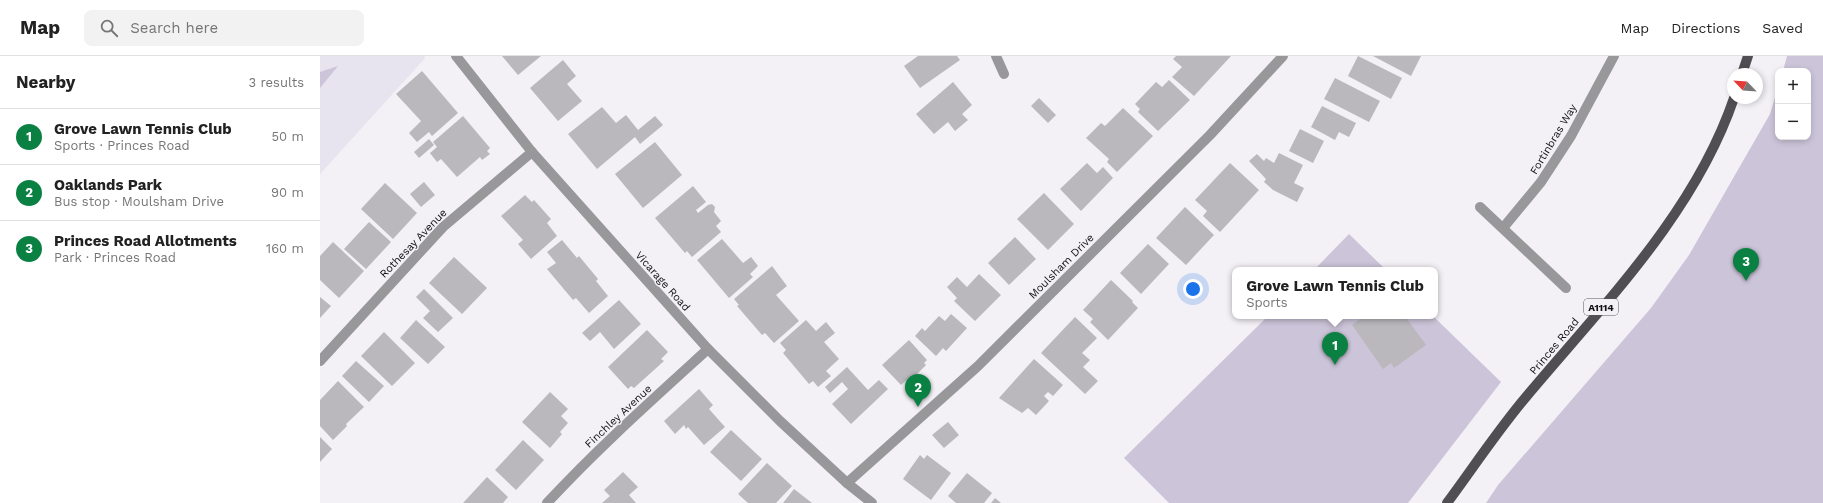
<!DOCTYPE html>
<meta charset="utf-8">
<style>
body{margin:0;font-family:"Work Sans",sans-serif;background:#f2f2f2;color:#222}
.controls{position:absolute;right:12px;top:12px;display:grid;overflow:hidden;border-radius:8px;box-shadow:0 2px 6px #0003}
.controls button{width:36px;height:36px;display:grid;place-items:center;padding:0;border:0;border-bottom:1px solid #e0e0e0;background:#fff;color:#222;font:20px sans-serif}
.compass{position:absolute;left:1407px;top:12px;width:36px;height:36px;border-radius:50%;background:#fff;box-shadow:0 2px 6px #0003;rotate:295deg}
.you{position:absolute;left:873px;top:233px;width:14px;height:14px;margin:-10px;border:3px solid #fff;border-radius:50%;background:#1a73e8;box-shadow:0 0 0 6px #1a73e833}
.badge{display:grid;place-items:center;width:26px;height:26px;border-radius:50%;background:#0b8043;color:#fff;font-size:13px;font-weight:700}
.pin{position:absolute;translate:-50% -33px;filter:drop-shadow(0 1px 2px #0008)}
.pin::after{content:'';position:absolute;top:21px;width:14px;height:12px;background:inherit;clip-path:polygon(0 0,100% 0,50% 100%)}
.popup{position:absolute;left:912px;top:211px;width:206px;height:52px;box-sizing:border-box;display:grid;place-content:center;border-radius:8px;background:#fff;filter:drop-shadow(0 1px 3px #0005);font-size:13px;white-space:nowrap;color:#767676}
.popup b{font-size:15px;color:#222}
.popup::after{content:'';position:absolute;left:50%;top:100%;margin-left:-8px;border:8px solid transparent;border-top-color:#fff}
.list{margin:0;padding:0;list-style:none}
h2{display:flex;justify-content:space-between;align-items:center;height:52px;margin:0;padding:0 16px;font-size:17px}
h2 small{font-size:13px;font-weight:400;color:#767676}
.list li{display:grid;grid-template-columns:26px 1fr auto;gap:12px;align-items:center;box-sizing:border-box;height:56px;padding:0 16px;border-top:1px solid #e0e0e0}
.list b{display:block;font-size:15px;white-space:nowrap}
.list p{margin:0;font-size:13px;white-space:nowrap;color:#767676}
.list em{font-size:13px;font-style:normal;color:#767676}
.icon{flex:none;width:22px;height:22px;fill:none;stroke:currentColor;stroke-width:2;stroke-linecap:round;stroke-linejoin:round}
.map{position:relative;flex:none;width:1503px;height:447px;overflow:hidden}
header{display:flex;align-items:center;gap:24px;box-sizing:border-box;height:56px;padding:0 20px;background:#fff;border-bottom:1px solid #e0e0e0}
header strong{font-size:19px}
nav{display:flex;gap:22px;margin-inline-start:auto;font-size:14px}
.search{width:280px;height:36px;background:#f2f2f2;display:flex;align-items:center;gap:10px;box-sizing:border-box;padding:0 14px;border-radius:8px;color:#767676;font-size:15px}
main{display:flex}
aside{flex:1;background:#fff}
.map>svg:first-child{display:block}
.built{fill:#e7e3ef}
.green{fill:#ccc4d9}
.building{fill:#bab8bd}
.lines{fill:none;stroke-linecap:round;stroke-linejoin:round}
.minor{stroke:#989799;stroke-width:10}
.major{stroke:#504e52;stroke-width:10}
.labels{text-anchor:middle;stroke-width:3;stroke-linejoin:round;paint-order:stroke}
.shield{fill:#f3f0f6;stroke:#565557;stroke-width:1}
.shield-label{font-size:10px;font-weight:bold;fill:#121213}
.street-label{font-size:11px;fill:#121213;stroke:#f3f0f6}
</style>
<header>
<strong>Map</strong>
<div class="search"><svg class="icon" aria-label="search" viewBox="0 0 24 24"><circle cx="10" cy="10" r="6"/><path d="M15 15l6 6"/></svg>Search here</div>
<nav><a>Map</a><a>Directions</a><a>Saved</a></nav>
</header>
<main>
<aside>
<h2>Nearby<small>3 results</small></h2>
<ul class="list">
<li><span class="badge">1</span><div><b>Grove Lawn Tennis Club</b><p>Sports · Princes Road</p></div><em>50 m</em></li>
<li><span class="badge">2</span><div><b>Oaklands Park</b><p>Bus stop · Moulsham Drive</p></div><em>90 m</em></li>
<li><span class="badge">3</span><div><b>Princes Road Allotments</b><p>Park · Princes Road</p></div><em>160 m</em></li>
</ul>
</aside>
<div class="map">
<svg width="1503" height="447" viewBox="0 0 1503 447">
<rect width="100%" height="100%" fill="#f3f0f6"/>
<path class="built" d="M0 0H104L105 2 0 118Z"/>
<g class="green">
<path d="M1467 0H1503V447H1166L1178 429 1331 252 1369 199 1450 58 1458 31V81H1488V15H1463Z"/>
<path d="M18 10 0 32V16Z"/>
<path d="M1029 178 1066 214H994Z"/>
<path d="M948 260H1113L1181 326 1088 447H849L804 402Z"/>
</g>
<g class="building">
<path d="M182 0H221L198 19Z"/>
<path d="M598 0H637L640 4 600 32 584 10Z"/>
<path d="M856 0H911L874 40 852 21 862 11 853 3Z"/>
<path d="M1038 0 1082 22 1071 43 1028 20Z"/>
<path d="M1053 0H1101L1091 20Z"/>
<path d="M243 4 256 20 247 28 262 45 238 65 210 32Z"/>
<path d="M102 15 138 57 112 80 109 76 97 86 89 77 101 65 76 38Z"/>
<path d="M1015 22 1060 45 1049 66 1004 43Z"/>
<path d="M849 24 870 44 838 75 818 56 820 53 815 48 836 26 842 31Z"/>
<path d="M633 26 652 49 642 58 648 64 635 75 628 66 614 78 596 58Z"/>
<path d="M719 42 736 59 728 67 711 50Z"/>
<path d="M1002 50 1036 67 1029 81 1019 76 1015 84 991 71Z"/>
<path d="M282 51 296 67 306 59 318 74 335 60 343 69 320 88 315 81 277 113 248 78Z"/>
<path d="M803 52 833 80 797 116 787 106 789 103 766 82 781 67 785 70Z"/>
<path d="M143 60 170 92 167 95 170 98 162 104 160 101 137 121 121 103 117 106 110 97 117 91 113 86Z"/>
<path d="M980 73 1004 85 993 107 969 95Z"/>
<path d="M109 83 114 89 99 102 94 96Z"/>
<path d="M335 86 362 119 323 152 295 118Z"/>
<path d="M959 97 983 109 974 127 984 132 977 146 953 134 944 126 946 123 929 105 937 98 944 105 946 102 954 107Z"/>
<path d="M767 107 777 117 783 111 793 122 761 155 740 133Z"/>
<path d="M910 107 939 134 900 176 883 160 887 155 875 144Z"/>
<path d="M104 126 115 139 101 151 90 138Z"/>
<path d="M65 127 97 157 73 183 41 153Z"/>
<path d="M373 130 386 146 376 154 378 157 388 149 392 148 395 151 394 156 401 165 396 170 401 176 372 201 367 195 365 197 335 162Z"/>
<path d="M724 137 754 168 728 194 697 163Z"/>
<path d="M205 139 212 146 214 144 231 163 227 167 237 180 211 203 198 188 203 184 181 160Z"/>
<path d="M865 151 894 179 866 209 836 182Z"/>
<path d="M49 166 71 186 46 213 24 193Z"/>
<path d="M695 181 716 203 689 229 668 207Z"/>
<path d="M402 183 423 207 431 201 438 210 430 218 433 221 409 242 377 204Z"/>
<path d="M242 184 257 202 259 200 278 223 276 225 288 240 269 257 256 242 253 244 227 213 236 207 227 196Z"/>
<path d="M13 186 44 215 19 242 0 224V200Z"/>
<path d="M828 188 849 208 821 238 800 217Z"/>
<path d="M134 201 167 232 142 258 109 227Z"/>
<path d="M452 210 467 230 456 239 479 265 454 287 445 277 442 279 417 250 419 249 414 243Z"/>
<path d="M659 218 681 239 655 265 634 245 637 242 627 231 637 221 647 231Z"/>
<path d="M791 224 813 245 812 246 818 252 788 284 770 266 773 263 763 254Z"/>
<path d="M104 233 133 262 118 276 103 262 110 255 96 241Z"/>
<path d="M0 241 11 250 0 262Z"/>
<path d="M299 244 321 268 294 293 280 276 270 285 262 277Z"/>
<path d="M631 258 647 272 626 295 623 292 616 300 595 280 602 272 605 275 619 260 625 265Z"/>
<path d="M1044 260H1085L1106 289 1074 312 1071 307 1063 313 1032 269Z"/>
<path d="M755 261 777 282 762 297 770 304 763 311 778 325 765 338 721 297Z"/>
<path d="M96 264 125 291 108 308 80 282Z"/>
<path d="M486 264 496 275 506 266 515 277 504 286 519 303 506 315 511 320 498 331 493 325 489 328 463 297 466 294 460 287Z"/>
<path d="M327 274 348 296 341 303 344 305 314 332 311 330 308 333 288 311Z"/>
<path d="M64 276 95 307 72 330 41 300Z"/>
<path d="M589 284 607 304 604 307 606 309 594 321 591 323 590 321 581 329 562 309Z"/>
<path d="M714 303 743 329 733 340 728 336 724 340 729 345 716 359 708 352 702 357 679 342Z"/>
<path d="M36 305 64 330 49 346 22 320Z"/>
<path d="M527 311 548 334 559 324 568 333 531 368 512 348 528 333 522 326 510 337 505 331Z"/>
<path d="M18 325 44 351 26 368 27 370 13 384 0 370V344Z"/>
<path d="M379 333 393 349 389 353 405 371 384 389 368 371 366 373 364 369 355 378 344 365Z"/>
<path d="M230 336 248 353 241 360 248 367 240 376 242 378 230 392 202 366Z"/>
<path d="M628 366 639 379 624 392 612 379Z"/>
<path d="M411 374 442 403 421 425 390 396Z"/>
<path d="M0 381 12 393 0 406Z"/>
<path d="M203 384 224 404 196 434 175 414Z"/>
<path d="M600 399 604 403 607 399 631 417 611 444 583 423Z"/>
<path d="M447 407 472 430 456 447H428L418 438Z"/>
<path d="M303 416 318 431 309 439 316 447H282L290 440 284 434Z"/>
<path d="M647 417 672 437 664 447H636L628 440Z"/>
<path d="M167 421 188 441 183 447H143Z"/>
<path d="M474 433 492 447H463Z"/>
<path d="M675 442 681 447H671Z"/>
</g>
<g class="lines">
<g class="minor">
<path d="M136 0 212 96 388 293 460 365 527 427 552 447"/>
<path d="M676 0 684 18"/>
<path d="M1160 151 1246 232"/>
<path d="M1183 172 1221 126 1251 80 1294 0"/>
<path d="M0 305 123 171 212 96"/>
<path d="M527 427 658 310 890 79 963 0"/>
<path d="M227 447C278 392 333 343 388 293"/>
</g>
<g class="major">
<path d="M1422 18 1428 0"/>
<path d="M1127 447C1153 412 1178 374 1206 341 1283 249 1375 157 1414 42"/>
</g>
</g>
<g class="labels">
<rect class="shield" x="1264" y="243" width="34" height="16" rx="3"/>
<g class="shield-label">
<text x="1281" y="255">A1114</text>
</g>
<g class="street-label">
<text transform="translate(1233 83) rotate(-59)" y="4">Fortinbras Way</text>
<text transform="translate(93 187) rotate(-46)" y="4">Rothesay Avenue</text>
<text transform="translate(741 210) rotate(-45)" y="4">Moulsham Drive</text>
<text transform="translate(343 225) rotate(48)" y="4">Vicarage Road</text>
<text transform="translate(1234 290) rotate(-50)" y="4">Princes Road</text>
<text transform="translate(298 360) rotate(-43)" y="4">Finchley Avenue</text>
</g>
</g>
</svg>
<div class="controls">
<button>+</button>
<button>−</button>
</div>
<svg class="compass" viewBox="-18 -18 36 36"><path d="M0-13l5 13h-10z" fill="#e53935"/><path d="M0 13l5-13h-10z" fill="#767676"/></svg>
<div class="you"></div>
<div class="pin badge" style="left:1015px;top:309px">1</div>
<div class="popup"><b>Grove Lawn Tennis Club</b>Sports</div>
<div class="pin badge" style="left:598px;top:351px">2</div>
<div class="pin badge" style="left:1426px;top:225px">3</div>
</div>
</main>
